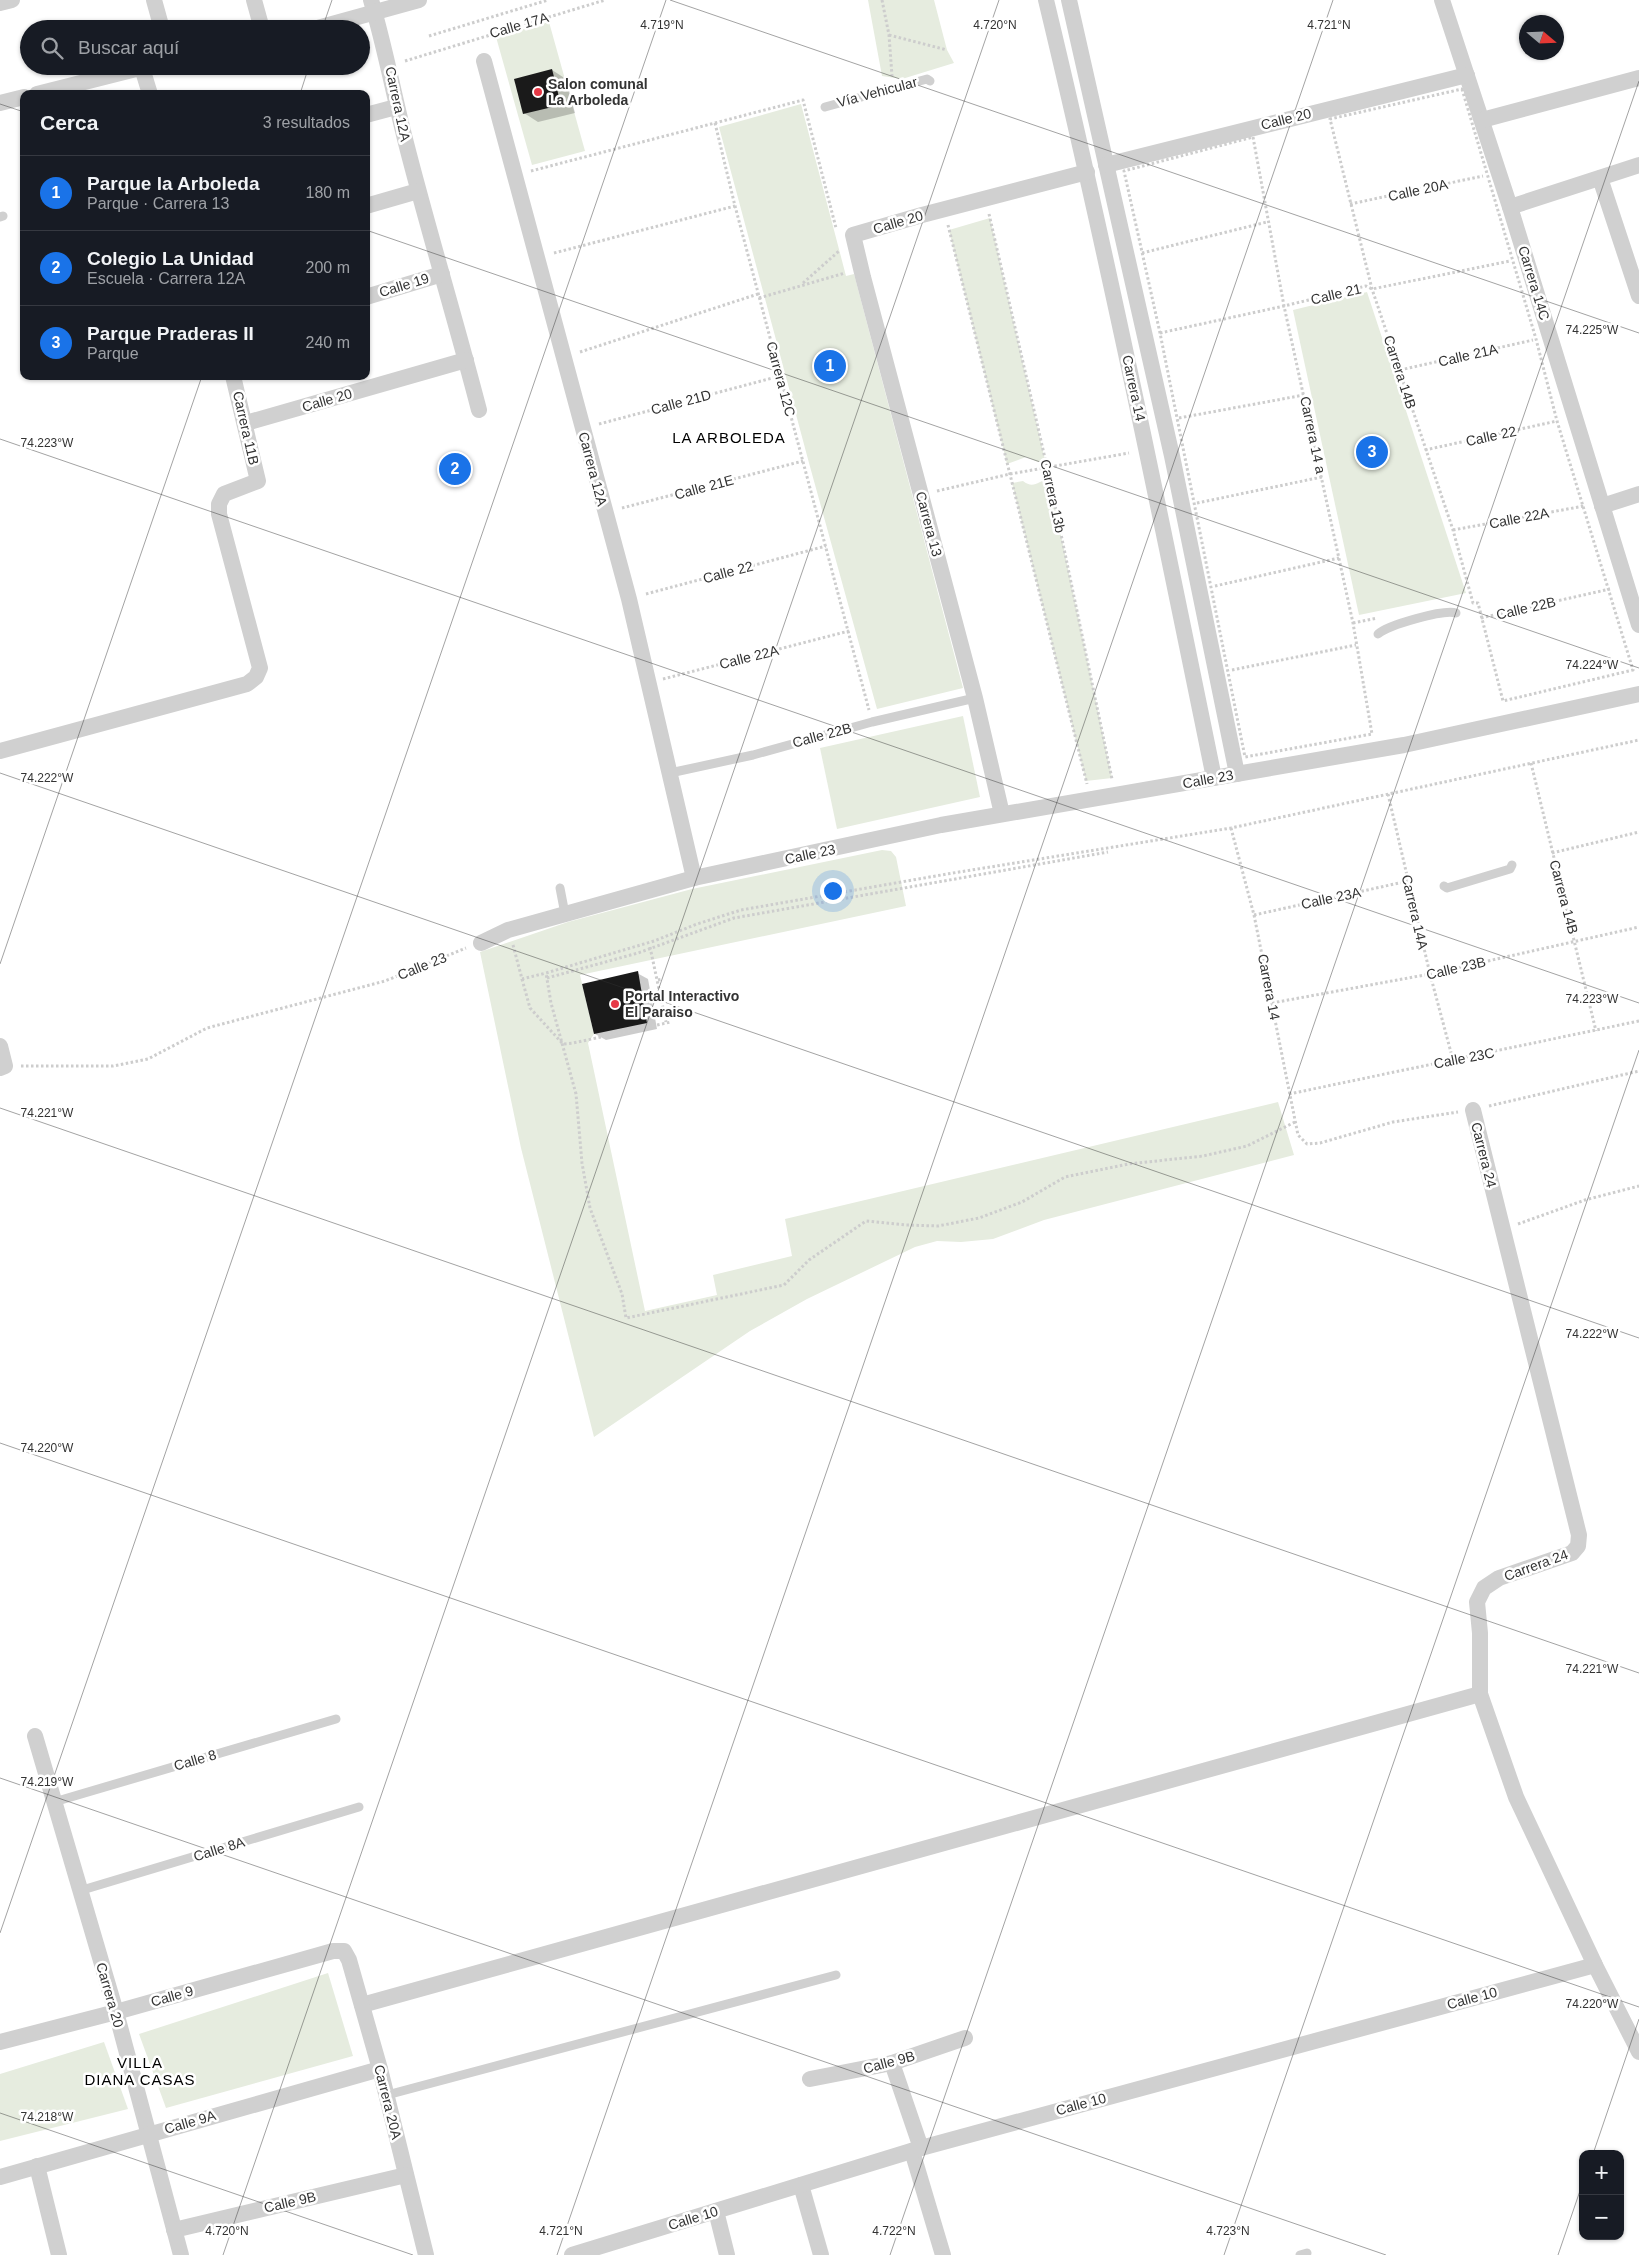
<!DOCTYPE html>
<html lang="es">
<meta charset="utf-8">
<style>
body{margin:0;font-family:Helvetica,sans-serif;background:#242831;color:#f1f3f6}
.controls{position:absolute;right:15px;bottom:15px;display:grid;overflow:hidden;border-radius:10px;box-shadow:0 1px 4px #0004}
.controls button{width:45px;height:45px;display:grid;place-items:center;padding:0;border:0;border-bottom:1px solid #363941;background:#171b24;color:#f1f3f6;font:25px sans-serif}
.compass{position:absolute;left:1519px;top:15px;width:45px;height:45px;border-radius:50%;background:#171b24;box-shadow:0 1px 4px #0004;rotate:109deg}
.you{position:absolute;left:832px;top:890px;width:18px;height:18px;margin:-12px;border:4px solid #fff;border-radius:50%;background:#1a73e8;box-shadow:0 0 0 8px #1a73e833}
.badge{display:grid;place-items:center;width:32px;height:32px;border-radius:50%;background:#1a73e8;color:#fff;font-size:16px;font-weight:700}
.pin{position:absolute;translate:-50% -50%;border:2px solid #fff;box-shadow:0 1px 5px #0006}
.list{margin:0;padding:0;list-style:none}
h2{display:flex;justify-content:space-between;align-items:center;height:65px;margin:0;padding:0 20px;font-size:21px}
h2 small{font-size:16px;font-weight:400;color:#9ea1a6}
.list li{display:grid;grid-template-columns:32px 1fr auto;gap:15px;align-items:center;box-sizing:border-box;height:75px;padding:0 20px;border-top:1px solid #363941}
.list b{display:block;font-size:19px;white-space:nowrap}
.list p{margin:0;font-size:16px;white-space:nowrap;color:#9ea1a6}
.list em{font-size:16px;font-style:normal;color:#9ea1a6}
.icon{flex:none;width:28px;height:28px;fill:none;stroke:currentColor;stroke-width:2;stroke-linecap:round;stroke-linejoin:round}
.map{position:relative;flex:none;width:1639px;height:2255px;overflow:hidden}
.search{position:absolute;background:#171b24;box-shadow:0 1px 4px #0004;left:20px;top:20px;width:350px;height:55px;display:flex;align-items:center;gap:12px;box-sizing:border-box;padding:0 18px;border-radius:28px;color:#9ea1a6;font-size:19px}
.panel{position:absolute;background:#171b24;box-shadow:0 1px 4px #0004;left:20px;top:90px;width:350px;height:290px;border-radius:10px}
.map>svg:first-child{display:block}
.green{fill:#e6ecdf}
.shadow{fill:#0003}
.building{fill:#1a1a1a}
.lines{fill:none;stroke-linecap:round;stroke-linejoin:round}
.path{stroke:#cdcdcd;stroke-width:3;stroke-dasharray:2.5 2.5;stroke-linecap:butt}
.lane{stroke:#d0d0d0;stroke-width:9}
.street{stroke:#d0d0d0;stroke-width:16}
.ticks{fill:none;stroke:#333;stroke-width:1;stroke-opacity:0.45}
.poi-dot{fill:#e63946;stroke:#fff;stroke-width:2}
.labels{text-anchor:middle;stroke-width:5;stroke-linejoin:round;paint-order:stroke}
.street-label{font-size:14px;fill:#333;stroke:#fff}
.poi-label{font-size:14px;font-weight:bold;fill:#333;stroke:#fff;text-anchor:start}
.neighbourhood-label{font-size:15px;letter-spacing:1px;fill:#000;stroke:#fff}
.ticks-label{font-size:12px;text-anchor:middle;fill:#333;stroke:#fff;stroke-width:5;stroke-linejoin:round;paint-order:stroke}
</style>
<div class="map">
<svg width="1639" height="2255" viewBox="0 0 1639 2255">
<rect width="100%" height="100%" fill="#fff"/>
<g class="green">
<path d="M868 0H934L947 50 954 63 902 79 882 76Z"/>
<path d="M549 22 585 151 532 165 496 37Z"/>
<path d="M801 104 846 276 854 274 963 688 877 709 809 463 719 127Z"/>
<path d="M990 218 1045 460 1038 462 1026 457 1007 464 949 230Z"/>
<path d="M1367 292 1466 593 1359 615 1293 310Z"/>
<path d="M1049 478 1112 778 1086 781 1012 483 1023 481C1033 489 1038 482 1049 478Z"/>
<path d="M963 716 980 797 837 829 820 748Z"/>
<path d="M882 850 891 851 896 857 906 906 580 975 594 1034 588 1043 645 1311 717 1295 713 1275 792 1256 785 1219 1278 1102 1294 1155 1044 1220 993 1239 961 1242 937 1241 915 1247 807 1299 750 1331 594 1437 521 1148 480 952 568 922 692 889Z"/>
<path d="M328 1973 353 2056 166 2108 139 2034Z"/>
<path d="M104 2042 128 2109 0 2141V2074Z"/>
</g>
<g class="shadow">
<path d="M552 70 566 79 575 113 538 122 524 113Z"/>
<path d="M637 973 648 979 657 1029 606 1040 595 1034Z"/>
</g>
<g class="building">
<path d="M552 69 561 105 523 114 514 79Z"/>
<path d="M638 971 647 1023 594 1034 582 984Z"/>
</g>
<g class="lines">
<g class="path">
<path d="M882 0 889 35 892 76"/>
<path d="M889 35 947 50"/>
<path d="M429 36 548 0"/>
<path d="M405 61 605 0"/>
<path d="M1462 89 1536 339 1557 421 1633 670 1503 701 1478 603H1473L1453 530 1372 289 1330 119Z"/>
<path d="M715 123 735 206 869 710"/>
<path d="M1253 137 1284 306 1353 623 1372 734 1245 757 1160 333 1124 171Z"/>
<path d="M531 171 803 100 836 228"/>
<path d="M1350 204 1483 176"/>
<path d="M989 214 1047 467 1112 779"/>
<path d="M948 225 1087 784"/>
<path d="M554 253 735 206"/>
<path d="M1142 253 1267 222"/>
<path d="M803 283 839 251"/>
<path d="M759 298 845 273"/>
<path d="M1160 333 1284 306 1366 286 1372 289 1510 261"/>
<path d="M580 352 758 294"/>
<path d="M1400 370 1533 340"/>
<path d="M1179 418 1304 395"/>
<path d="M599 424 780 376"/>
<path d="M1425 450 1557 421"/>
<path d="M937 491 1010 474 1129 453"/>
<path d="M1197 503 1322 477"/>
<path d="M622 508 803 461"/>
<path d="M1453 530 1584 506"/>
<path d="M1215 586 1339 558"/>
<path d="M646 594 826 546"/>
<path d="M1481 618 1610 589"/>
<path d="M1353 623 1377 618"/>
<path d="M1232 670 1356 645"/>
<path d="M663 679 849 631"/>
<path d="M1531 763 1596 1031"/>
<path d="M1388 794 1430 974 1453 1060"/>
<path d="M1231 828 1254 915 1298 1135 1307 1144 1320 1143 1393 1122 1458 1112"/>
<path d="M1552 853 1639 832"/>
<path d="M1254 915 1408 881"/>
<path d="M513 945 522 979 546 973"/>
<path d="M650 947 666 1022"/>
<path d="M547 978 638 953 734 918 1108 852"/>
<path d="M522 979 530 1008 563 1044 573 1043 671 1022"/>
<path d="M658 980 663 979"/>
<path d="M1272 1003 1430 974 1639 927"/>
<path d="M21 1066H113L148 1059 207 1028 385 981 466 948"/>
<path d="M1289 1094 1639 1021"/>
<path d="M1489 1106 1639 1071"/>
<path d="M1295 1122 1247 1146 1203 1156 1128 1164 1065 1177 1022 1202 979 1218 938 1226 906 1225 866 1221 809 1260 784 1285 626 1318 622 1294 590 1208 582 1163 576 1094 551 1003 546 973 654 941 697 924 741 910 947 874 1231 828 1639 740"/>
<path d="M1518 1224 1585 1200 1639 1186"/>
</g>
<g class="lane">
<path d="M825 107 927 79 930 81"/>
<path d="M0 217 3 216"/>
<path d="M1378 634C1388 625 1444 609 1456 613"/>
<path d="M670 773 753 755 872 722 975 698"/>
<path d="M1444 886 1447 888 1510 869 1512 865"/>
<path d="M560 888 565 914"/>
<path d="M54 1802 336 1719"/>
<path d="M79 1891 359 1807"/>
<path d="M387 2095 836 1975"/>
<path d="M1300 2255 1307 2253"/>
</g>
<g class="street">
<path d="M154 0 162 29"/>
<path d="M254 0 262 29"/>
<path d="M371 0C385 47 394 96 406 143 429 233 456 321 479 410"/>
<path d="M1046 0C1108 258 1161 518 1214 778"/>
<path d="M1069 0 1172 456 1237 774"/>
<path d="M1442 0 1510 207 1639 625"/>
<path d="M0 3 12 0"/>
<path d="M314 29 419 0"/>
<path d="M484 61 629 599 694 878"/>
<path d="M142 68 150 94"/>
<path d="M37 94 148 66"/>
<path d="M0 103 24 97"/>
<path d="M366 115 396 107"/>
<path d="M1482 120 1639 78"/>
<path d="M1106 165 1467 75"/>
<path d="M1600 178 1639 296"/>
<path d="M366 206 418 191"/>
<path d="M1510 207 1639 165"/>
<path d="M366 297 442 274"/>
<path d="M246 423 466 360"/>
<path d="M1602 506 1639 494"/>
<path d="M0 751 247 684 256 677 260 668 219 514V504L224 494 258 481 233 376"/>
<path d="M1002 814 975 698 863 277 853 235 922 215 1087 172"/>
<path d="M481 943 508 930 694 878 941 825 1404 745 1639 694"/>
<path d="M0 1046 5 1066 0 1068"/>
<path d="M1473 1110 1579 1535 1578 1546 1572 1553 1499 1578 1484 1588 1477 1602 1480 1633V1694L1516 1797 1595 1965 1639 2052"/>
<path d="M35 1736 116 2012 181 2255"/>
<path d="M362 2005 1480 1694"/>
<path d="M0 2042 116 2012 333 1951H344L349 1960 380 2069 426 2255"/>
<path d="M892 2063 921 2148"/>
<path d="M810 2079 892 2063 965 2038"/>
<path d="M912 2151 943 2255"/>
<path d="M37 2166 59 2255"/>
<path d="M0 2177 380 2069"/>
<path d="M801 2185 821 2255"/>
<path d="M716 2211 727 2255"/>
<path d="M174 2230 406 2175"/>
<path d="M572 2255 921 2148 1595 1965"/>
</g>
</g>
<path class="ticks" d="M670 0 1639 333M322 29 332 0M300 94 309 66M0 104 24 112M366 230 1639 668M0 439 1639 1003M0 773 1639 1338M0 964 202 376M0 1108 1639 1673M0 1443 1639 2007M0 1778 1386 2255M0 1933 666 0M0 2113 413 2255M1593 2154 1639 2019M223 2255 999 0M557 2255 1333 0M890 2255 1639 81M1224 2255 1639 1050M1558 2255 1583 2182"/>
<g class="poi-dot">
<circle cx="538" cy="92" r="5"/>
<circle cx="615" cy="1004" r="5"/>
</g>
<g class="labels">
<g class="street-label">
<text transform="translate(519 25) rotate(-16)" y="5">Calle 17A</text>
<text transform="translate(877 92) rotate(-15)" y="5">Vía Vehicular</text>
<text transform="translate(398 104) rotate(78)" y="5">Carrera 12A</text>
<text transform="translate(1286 119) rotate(-14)" y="5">Calle 20</text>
<text transform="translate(1418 190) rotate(-12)" y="5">Calle 20A</text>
<text transform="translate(898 222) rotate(-16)" y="5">Calle 20</text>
<text transform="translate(1534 283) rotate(73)" y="5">Carrera 14C</text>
<text transform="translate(404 285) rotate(-17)" y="5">Calle 19</text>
<text transform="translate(1336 294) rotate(-13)" y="5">Calle 21</text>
<text transform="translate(1468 355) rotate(-13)" y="5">Calle 21A</text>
<text transform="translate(1400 372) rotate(72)" y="5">Carrera 14B</text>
<text transform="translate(781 379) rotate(75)" y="5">Carrera 12C</text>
<text transform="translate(1134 388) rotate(78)" y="5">Carrera 14</text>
<text transform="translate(327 400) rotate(-16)" y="5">Calle 20</text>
<text transform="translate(681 402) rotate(-15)" y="5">Calle 21D</text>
<text transform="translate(246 428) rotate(77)" y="5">Carrera 11B</text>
<text transform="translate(1313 435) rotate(78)" y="5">Carrera 14 a</text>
<text transform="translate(1491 436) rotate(-12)" y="5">Calle 22</text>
<text transform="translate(593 469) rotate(75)" y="5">Carrera 12A</text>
<text transform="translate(704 487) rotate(-15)" y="5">Calle 21E</text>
<text transform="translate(1053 496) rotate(78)" y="5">Carrera 13b</text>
<text transform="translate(1519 518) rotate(-11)" y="5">Calle 22A</text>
<text transform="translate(929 524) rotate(75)" y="5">Carrera 13</text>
<text transform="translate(728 572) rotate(-15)" y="5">Calle 22</text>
<text transform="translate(1526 608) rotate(-13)" y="5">Calle 22B</text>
<text transform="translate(749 657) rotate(-14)" y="5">Calle 22A</text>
<text transform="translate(822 735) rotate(-15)" y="5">Calle 22B</text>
<text transform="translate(1208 779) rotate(-10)" y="5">Calle 23</text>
<text transform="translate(810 854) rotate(-12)" y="5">Calle 23</text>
<text transform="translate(1564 897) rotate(75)" y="5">Carrera 14B</text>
<text transform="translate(1331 898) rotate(-12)" y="5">Calle 23A</text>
<text transform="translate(1415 912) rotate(77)" y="5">Carrera 14A</text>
<text transform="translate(422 966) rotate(-22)" y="5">Calle 23</text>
<text transform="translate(1456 968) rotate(-13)" y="5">Calle 23B</text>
<text transform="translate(1269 987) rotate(79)" y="5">Carrera 14</text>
<text transform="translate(1464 1058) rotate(-11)" y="5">Calle 23C</text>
<text transform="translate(1484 1155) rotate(76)" y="5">Carrera 24</text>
<text transform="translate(1536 1565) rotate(-20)" y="5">Carrera 24</text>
<text transform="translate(195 1760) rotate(-16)" y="5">Calle 8</text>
<text transform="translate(219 1849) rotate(-17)" y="5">Calle 8A</text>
<text transform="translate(110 1995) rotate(74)" y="5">Carrera 20</text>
<text transform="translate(172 1996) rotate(-16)" y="5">Calle 9</text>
<text transform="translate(1472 1998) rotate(-15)" y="5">Calle 10</text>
<text transform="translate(889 2062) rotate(-15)" y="5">Calle 9B</text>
<text transform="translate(388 2102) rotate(76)" y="5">Carrera 20A</text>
<text transform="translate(1081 2104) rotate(-15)" y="5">Calle 10</text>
<text transform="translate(190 2122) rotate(-16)" y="5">Calle 9A</text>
<text transform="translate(290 2202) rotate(-13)" y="5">Calle 9B</text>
<text transform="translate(693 2218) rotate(-17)" y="5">Calle 10</text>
</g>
<g class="poi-label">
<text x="548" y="89">Salon comunal<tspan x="548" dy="16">La Arboleda</tspan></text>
<text x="625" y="1001">Portal Interactivo<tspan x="625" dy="16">El Paraiso</tspan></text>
</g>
<g class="neighbourhood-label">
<text x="729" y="443">LA ARBOLEDA</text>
<text x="140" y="2068">VILLA<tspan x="140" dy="17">DIANA CASAS</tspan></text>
</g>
</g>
<g class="ticks-label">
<text x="662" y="29">4.719°N</text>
<text x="995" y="29">4.720°N</text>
<text x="1329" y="29">4.721°N</text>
<text x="1592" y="334">74.225°W</text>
<text x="47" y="447">74.223°W</text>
<text x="1592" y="669">74.224°W</text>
<text x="47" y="782">74.222°W</text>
<text x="1592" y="1003">74.223°W</text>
<text x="47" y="1117">74.221°W</text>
<text x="1592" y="1338">74.222°W</text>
<text x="47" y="1452">74.220°W</text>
<text x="1592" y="1673">74.221°W</text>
<text x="47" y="1786">74.219°W</text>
<text x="1592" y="2008">74.220°W</text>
<text x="47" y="2121">74.218°W</text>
<text x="227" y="2235">4.720°N</text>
<text x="561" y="2235">4.721°N</text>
<text x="894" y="2235">4.722°N</text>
<text x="1228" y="2235">4.723°N</text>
</g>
</svg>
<div class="controls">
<button>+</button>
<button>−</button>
</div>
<svg class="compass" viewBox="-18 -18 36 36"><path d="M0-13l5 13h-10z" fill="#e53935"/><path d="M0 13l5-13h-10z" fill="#9ea1a6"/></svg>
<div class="you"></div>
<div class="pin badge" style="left:830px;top:366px">1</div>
<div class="pin badge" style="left:455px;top:469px">2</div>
<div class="pin badge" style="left:1372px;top:452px">3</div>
<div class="search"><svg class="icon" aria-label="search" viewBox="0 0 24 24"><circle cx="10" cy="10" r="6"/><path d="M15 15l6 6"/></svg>Buscar aquí</div>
<section class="panel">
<h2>Cerca<small>3 resultados</small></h2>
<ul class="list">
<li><span class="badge">1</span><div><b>Parque la Arboleda</b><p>Parque · Carrera 13</p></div><em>180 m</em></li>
<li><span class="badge">2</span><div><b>Colegio La Unidad</b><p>Escuela · Carrera 12A</p></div><em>200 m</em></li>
<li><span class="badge">3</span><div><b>Parque Praderas II</b><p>Parque</p></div><em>240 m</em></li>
</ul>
</section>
</div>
